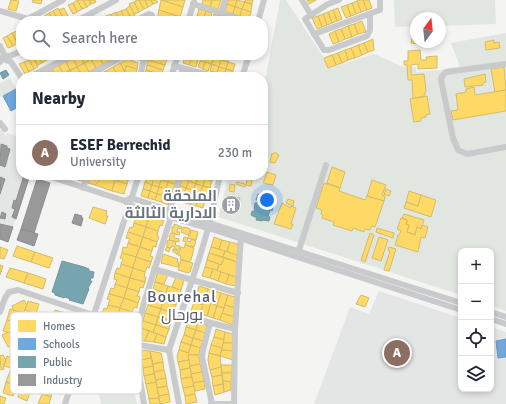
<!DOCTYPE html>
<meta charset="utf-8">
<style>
body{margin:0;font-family:Signika,Cairo,sans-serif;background:#f6f6f7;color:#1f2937}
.controls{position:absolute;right:12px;bottom:12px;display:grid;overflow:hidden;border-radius:8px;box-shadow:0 2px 6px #0003}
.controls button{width:36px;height:36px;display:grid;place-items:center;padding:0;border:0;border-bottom:1px solid #e0e1e3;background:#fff;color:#1f2937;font:20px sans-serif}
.compass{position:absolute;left:410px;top:12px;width:36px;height:36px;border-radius:50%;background:#fff;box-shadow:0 2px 6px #0003;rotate:15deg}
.you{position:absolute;left:267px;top:200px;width:14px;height:14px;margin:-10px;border:3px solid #fff;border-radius:50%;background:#1a73e8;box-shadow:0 0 0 6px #1a73e833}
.badge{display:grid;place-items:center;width:26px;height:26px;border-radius:50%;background:#555f6a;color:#fff;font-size:13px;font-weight:700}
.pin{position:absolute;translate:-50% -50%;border:2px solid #fff;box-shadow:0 1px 4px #0006}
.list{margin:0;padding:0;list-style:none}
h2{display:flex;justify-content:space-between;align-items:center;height:52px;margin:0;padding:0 16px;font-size:17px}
h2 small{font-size:13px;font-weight:400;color:#747a83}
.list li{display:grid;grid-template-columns:26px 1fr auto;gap:12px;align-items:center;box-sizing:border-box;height:56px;padding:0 16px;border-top:1px solid #e0e1e3}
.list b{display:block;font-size:15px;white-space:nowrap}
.list p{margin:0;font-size:13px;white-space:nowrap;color:#747a83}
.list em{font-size:13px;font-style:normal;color:#747a83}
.icon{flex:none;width:22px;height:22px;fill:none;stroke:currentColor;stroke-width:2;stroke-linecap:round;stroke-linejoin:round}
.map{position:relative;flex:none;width:506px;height:404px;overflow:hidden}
.search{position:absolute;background:#fff;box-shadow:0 2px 6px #0003;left:16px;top:16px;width:252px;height:44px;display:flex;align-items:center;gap:10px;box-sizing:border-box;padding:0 14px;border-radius:16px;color:#747a83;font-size:15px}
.panel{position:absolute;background:#fff;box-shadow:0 2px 6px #0003;left:16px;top:72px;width:252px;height:108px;border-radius:16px}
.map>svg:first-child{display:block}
.built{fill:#e4e6e6}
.green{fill:#e2e6e1}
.homes{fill:#ffd966;stroke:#d1bb6e}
.schools{fill:#6fa8dc;stroke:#6d98c0}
.public{fill:#76a5af;stroke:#7296a1}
.industry{fill:#999;stroke:#8a8e92}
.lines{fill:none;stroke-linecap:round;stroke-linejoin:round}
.minor{stroke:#c9cacb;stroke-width:6}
.labels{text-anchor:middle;stroke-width:4;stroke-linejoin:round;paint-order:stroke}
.poi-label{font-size:15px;font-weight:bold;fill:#677480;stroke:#fff;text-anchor:end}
.neighbourhood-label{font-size:16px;letter-spacing:1px;fill:#545d66;stroke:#fff}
.key{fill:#fff;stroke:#d1d5d9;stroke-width:1}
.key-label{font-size:11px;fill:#677480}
</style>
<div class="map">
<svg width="506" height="404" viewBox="0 0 506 404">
<rect width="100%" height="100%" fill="#f4f4f3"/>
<g class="built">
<path d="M0 129 6 136 7 133 21 138V175H30L8 242 0 239Z"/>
<path d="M379 291 461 318V389H491V327L506 332V404H314L350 307 369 314Z"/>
</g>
<g class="green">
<path d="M280 0H286L324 58 328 68 333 67 374 54 404 67H416V72L438 70 460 67 451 43 506 33V311L491 306V251H461V295L219 217 228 175H263V92Z"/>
<path d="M394 0H495L496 24 440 26V18H416V26L395 27Z"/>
<path d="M10 78 16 89 0 97V83Z"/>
<path d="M127 355 137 404H101L93 361Z"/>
</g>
<g class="homes">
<path d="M11 0 19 1 16 11 8 9Z"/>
<path d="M33 0H42L41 4 32 2Z"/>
<path d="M77 0H83L87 7 82 9Z"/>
<path d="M77 0 82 9 77 12 73 3Z"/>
<path d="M83 0H89L91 4 87 7Z"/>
<path d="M89 0H95L96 2 91 4Z"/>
<path d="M137 0H139L144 9 139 12 134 2Z"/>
<path d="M139 0H145L148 7 144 9Z"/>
<path d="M145 0H151L153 4 148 7Z"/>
<path d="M151 0H156L158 2 153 4Z"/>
<path d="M161 0H185L183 7Z"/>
<path d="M161 0 183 7 180 17 159 10Z"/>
<path d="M203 0H212L210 7 202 4Z"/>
<path d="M212 0H221L218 9 210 7Z"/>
<path d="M229 0H237L235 7 227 4Z"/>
<path d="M237 0 245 2 242 9 235 7Z"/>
<path d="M245 0H253L252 4 245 2Z"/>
<path d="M307 0H316L309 4Z"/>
<path d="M360 0H363L367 10 361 12 357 1Z"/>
<path d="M363 0H369L372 8 367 10Z"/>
<path d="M357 1 361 12 356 14 352 3Z"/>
<path d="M134 2 139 12 134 14 129 4Z"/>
<path d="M245 2 252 4 251 12 242 9Z"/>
<path d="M73 3 77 12 73 14 68 5Z"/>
<path d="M352 3 356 14 351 16 347 5Z"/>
<path d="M227 4 235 7 233 14 225 11Z"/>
<path d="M347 5 351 16 346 18 341 7Z"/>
<path d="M130 6 135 16 131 18 126 9Z"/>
<path d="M235 7 242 9 240 16 233 14Z"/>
<path d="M58 8 64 19 59 21 53 11Z"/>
<path d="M64 8 68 16 64 19 59 10Z"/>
<path d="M338 8 342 19 337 21 333 10Z"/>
<path d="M126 9 131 18 126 21 121 11Z"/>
<path d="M199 9 206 11 204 18 197 16Z"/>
<path d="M242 9 251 12 249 19 240 16Z"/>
<path d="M159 10 180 17 178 21 157 20Z"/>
<path d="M333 10 337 21 332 23 328 12Z"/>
<path d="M53 11 59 21H53L49 13Z"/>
<path d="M121 11 126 21H120L116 13Z"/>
<path d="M206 11 212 13 210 20 204 18Z"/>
<path d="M116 12V13L120 21H114L111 15Z"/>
<path d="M328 12 332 23 327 25 323 14Z"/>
<path d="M49 13 53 21H47L44 16Z"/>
<path d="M111 14V15L114 21H109L106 16Z"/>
<path d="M214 14 220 16 218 21 212 20Z"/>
<path d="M323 14 327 25 322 27 318 16Z"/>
<path d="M106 16 109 21H103L101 19Z"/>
<path d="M197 16 204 18 203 21H196Z"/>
<path d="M221 16 227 18 226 21H220Z"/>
<path d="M318 16 322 27 317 29 312 18Z"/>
<path d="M227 18 234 20 233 21H226Z"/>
<path d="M362 21 366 32 358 34 354 24Z"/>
<path d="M354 24 358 34 352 37 348 26Z"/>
<path d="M348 26 352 37 345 39 341 29Z"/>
<path d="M341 29 345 39 339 42 335 31Z"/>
<path d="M21 30V39L17 32Z"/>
<path d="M17 31 21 39V41L17 43 12 33Z"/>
<path d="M335 31 339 42 333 44 329 34Z"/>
<path d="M12 33 17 43 13 46 7 36Z"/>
<path d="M416 35V42H421V44L411 43 412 38 415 37V36Z"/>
<path d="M7 36 13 46 8 48 3 38Z"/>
<path d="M373 39 374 50 368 52 364 43Z"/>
<path d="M494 40V43L499 42 500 48 486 50 485 42Z"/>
<path d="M364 43 368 52 362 55 358 45Z"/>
<path d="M358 45 362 55 355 58 351 48Z"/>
<path d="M351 48 355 58 348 60 345 50Z"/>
<path d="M345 50 348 60 342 63 338 53Z"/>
<path d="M420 50 421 60H427L426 57 437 56V68L418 69V64L411 65V75L424 74 426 91 424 96 413 99 412 80H408L407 65H404V61H408V51Z"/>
<path d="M338 53 342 63 336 65 332 55Z"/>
<path d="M32 55H38L42 63 38 65Z"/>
<path d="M38 55H44L47 60 42 63Z"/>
<path d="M44 55H50L51 58 47 60Z"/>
<path d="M78 55H80L84 63 77 67 73 58Z"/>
<path d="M80 55H89L91 59 84 63Z"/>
<path d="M89 55H98V56L91 59Z"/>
<path d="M107 55 110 60 103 64 98 56Z"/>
<path d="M107 55H116L117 57 110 60Z"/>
<path d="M149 55 168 56 165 65 148 60Z"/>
<path d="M192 55H200L198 60 192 58Z"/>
<path d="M200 55 207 56 205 62 200 61 201 59 199 58Z"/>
<path d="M215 55H222L221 60 214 58Z"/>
<path d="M222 55H230L228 62 221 60Z"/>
<path d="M332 55 336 65 328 68 324 58Z"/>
<path d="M98 56 103 64 96 68 91 59Z"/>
<path d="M185 56 192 58 189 65 183 63Z"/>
<path d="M207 56 214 58 213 63 211 62V64L205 62Z"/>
<path d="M33 57 38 67 34 69 29 60Z"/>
<path d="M73 58 77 67 70 70 66 62Z"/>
<path d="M192 58 198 60 196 67 189 65Z"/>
<path d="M214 58 221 60 219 67 212 64Z"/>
<path d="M91 59 96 68 89 72 84 63Z"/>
<path d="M128 59 138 63 137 69 126 66 125 72 120 63Z"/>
<path d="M29 60 34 69 29 72 24 62Z"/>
<path d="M148 60 165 65 163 70 147 65Z"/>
<path d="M221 60 228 62 226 69 219 67Z"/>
<path d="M200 61 205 62 203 69 198 67Z"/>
<path d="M24 62 29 72 25 74 19 64Z"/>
<path d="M66 62 70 70 63 74 59 65Z"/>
<path d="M205 62 211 64 208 71 203 69Z"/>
<path d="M228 62 235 64 233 71 226 69Z"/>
<path d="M84 63 89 72 82 75 77 67Z"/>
<path d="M120 63 125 72 118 76 113 67Z"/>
<path d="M212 64 219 67 217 73 210 71Z"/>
<path d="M59 65 63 74 56 77 52 69Z"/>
<path d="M147 65 163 70 161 75 146 70Z"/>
<path d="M126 66 137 69 135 77H127L125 72Z"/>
<path d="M77 67 82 75 79 77H74L70 70Z"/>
<path d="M113 67 118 76 110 77 106 71Z"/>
<path d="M219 67 226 69 224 75 217 73Z"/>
<path d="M504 67 506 90 495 92 491 69Z"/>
<path d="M181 69 187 71 186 77 178 76Z"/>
<path d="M226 69 233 71 231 77 224 75Z"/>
<path d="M70 70 74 77H65L63 74Z"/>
<path d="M146 70 161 75V77H150L145 75Z"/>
<path d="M106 71 110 77H101L99 74Z"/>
<path d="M187 71 194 73 193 77H186Z"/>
<path d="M125 72 127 77H118V76Z"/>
<path d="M45 73 48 77H37Z"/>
<path d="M485 74 486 82 483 83V85L465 87 464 79Z"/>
<path d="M474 87 475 95 506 90V111L453 120 451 111 458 110 456 94 466 92V89Z"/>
<path d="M427 96 430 114 426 115V117L421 118V121L414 122 410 99Z"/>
<path d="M21 116V128L16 119Z"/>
<path d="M275 152 279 155 275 163 270 162 272 153 274 154Z"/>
<path d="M332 167 345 172 340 188 327 183Z"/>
<path d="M267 172 276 175 273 185 263 183Z"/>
<path d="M66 175H75L73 178Z"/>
<path d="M75 175H83L81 181 73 178Z"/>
<path d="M91 175H99L103 177 95 185 88 183Z"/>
<path d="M105 175H117L115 180 104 176Z"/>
<path d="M117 175H130L127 184 115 180Z"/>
<path d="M155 175H162L161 180 154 178Z"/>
<path d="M162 175 170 176 168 182 161 180Z"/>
<path d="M183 175H191L189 181 182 179Z"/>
<path d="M191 175 198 177 196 184 189 181Z"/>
<path d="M198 175H206L205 179 198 177Z"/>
<path d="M206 175H214L212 181 205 179Z"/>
<path d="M232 175H244L243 179Z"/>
<path d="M248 175H253L251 186 246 185Z"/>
<path d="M104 176 115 180 112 191 95 185Z"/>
<path d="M147 176 154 178 152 185 145 182Z"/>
<path d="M170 176 177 178 175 184 168 182Z"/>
<path d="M198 177 205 179 203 186 196 184Z"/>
<path d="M154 178 161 180 159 187 152 185Z"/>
<path d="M182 179 189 181 186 188 180 186Z"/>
<path d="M205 179 212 181 210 188 203 186Z"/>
<path d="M115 180 127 184 124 194 112 191Z"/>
<path d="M161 180 168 182 166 189 159 187Z"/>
<path d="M372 180 386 185 382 195 385 196 384 201 367 196Z"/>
<path d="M189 181 196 184 193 190 186 188Z"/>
<path d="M145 182 152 185 150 191 143 189Z"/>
<path d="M168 182 175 184 173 191 166 189Z"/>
<path d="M237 182 245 184V187L236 184Z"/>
<path d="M324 183 340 188 339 191 365 200 367 196 384 201 375 227 372 226 370 230 365 229 364 232 353 228 352 231 333 225 334 222 322 218 323 215 321 214 322 210 316 208Z"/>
<path d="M196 184 203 186 200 193 193 190Z"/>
<path d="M230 184 235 185 234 192 229 191Z"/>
<path d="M152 185 159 187 157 194 150 191Z"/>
<path d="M180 186 186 188 184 195 177 193Z"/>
<path d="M203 186 210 188 207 195 200 193Z"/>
<path d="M159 187 166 189 164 196 157 194Z"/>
<path d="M186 188 193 190 191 197 184 195Z"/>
<path d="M143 189 150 191 148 198 141 196Z"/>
<path d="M166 189 173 191 170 198 164 196Z"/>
<path d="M386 189 391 191 389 196 384 194Z"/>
<path d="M193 190 200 193 198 199 191 197Z"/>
<path d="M150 191 157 194 155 200 148 198Z"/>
<path d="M409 191 421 195 418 206 406 202Z"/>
<path d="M177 193 184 195 182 202 175 199Z"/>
<path d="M200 193 207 195 205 201 198 199Z"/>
<path d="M157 194 164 196 161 202 155 200Z"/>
<path d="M184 195 191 197 189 204 182 202Z"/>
<path d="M228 195 240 198 236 213 224 211V204Z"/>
<path d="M421 195 436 200 431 217 404 208 406 202 418 206Z"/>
<path d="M164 196 170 198 168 205 161 202Z"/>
<path d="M191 197 198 199 196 206 189 204Z"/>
<path d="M198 199 205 201 203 208 196 206Z"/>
<path d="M288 199 294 201 293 206 286 203Z"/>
<path d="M282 203 291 208V206L296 208 291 224H293L291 229 274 224Z"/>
<path d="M93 207 107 211 106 216H108L105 224 89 218Z"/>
<path d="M135 211 149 216 146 227 134 223 136 218 133 217Z"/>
<path d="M404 214 424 220 421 229 417 227 415 235 407 232 409 225 406 224 407 220 402 218Z"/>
<path d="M149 216 164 221 162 226 160 225 158 231 146 227Z"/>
<path d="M401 218 407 220 406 224 409 225 407 232 415 235 417 227 421 229 422 225 428 227 425 238 421 237 418 252 395 245 398 235H399L401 231 397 229Z"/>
<path d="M134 223 146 227 143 237 128 232 130 227 133 228Z"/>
<path d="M174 224 182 227 181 229 178 228 177 232H180L179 235 172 233V227H174Z"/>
<path d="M146 227 158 231 157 236 159 237 157 242 143 237Z"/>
<path d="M183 227 185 228V227L190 229 189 234 188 235 181 232Z"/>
<path d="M377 228 394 233 393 238 376 232Z"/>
<path d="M191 230 198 232 196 240 188 238 189 235H191L190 234Z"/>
<path d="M128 232 143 237 140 247 128 243 130 239 126 238Z"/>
<path d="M171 233 175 234 174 238 179 239V242L169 240 170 237H169Z"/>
<path d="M370 233 374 235 365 262 361 260Z"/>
<path d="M143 237 157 242 156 247 153 246 152 251 140 247Z"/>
<path d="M184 237 188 238 187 241 191 242V239L196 241 194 247 185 245 186 242 183 241Z"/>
<path d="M214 237 222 240 219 249 211 247Z"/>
<path d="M379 237 388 240 381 261 372 258Z"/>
<path d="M169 240 176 242 175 245 180 246 179 250 174 249 175 247 172 246 171 248 167 247V241Z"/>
<path d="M222 240 230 242 227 252 219 249Z"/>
<path d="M230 242 238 244 237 255 227 252Z"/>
<path d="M128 243 140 247 136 257 122 253 123 247 127 248Z"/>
<path d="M185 245 194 248 191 260H190L189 262 180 259 181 256 178 255 181 247 184 248Z"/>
<path d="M17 246 35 252 31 262 13 256Z"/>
<path d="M0 247 8 250 4 259 0 258Z"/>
<path d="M140 247 152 251 150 256 153 257 151 262 136 257Z"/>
<path d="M167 247 170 248 169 252 165 250Z"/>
<path d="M211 247 225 251 223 257 209 253Z"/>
<path d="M389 247 396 249 389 271 384 270 390 251 388 250Z"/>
<path d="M173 249 178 251 177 255 176 254V253L173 252Z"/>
<path d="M225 251 237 255V262L223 257Z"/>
<path d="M35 252 53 258 49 268 31 262Z"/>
<path d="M122 253 136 257 133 268 121 264 123 259 120 258Z"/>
<path d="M209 253 224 258 221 265 207 260Z"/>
<path d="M163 254 178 259 177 262H179L178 267 161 263Z"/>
<path d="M136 257 151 262 149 268 147 267 145 272 133 268Z"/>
<path d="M224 258 237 262 236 277 217 271 219 264 221 265Z"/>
<path d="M181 260 193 263 190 272 188 273 178 270Z"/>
<path d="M207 260 219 264 217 271 205 267Z"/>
<path d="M121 264 133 268 130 278 115 273 117 268 120 269Z"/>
<path d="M0 265 3 266 0 275Z"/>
<path d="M205 267 213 269 210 278 202 276Z"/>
<path d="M10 268 28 273 24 283 6 277Z"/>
<path d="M133 268 145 272 144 277H146L145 282 130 278Z"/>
<path d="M213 269 221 272 218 281 210 278Z"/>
<path d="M158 271 168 274 164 284 155 282Z"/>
<path d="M221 272 229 275 226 284 218 281Z"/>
<path d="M28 273 46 279 43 289 24 283Z"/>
<path d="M115 273 130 278 127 288 115 284 117 280 114 279Z"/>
<path d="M229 275 236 277V286L226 284Z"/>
<path d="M176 277 184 280 181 290 172 287Z"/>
<path d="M130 278 145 282 143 288 140 287 139 292 127 288Z"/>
<path d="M155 282 168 286 166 293 153 289Z"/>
<path d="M115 284 127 288 124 298 109 294 111 288 114 289Z"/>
<path d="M168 286 181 290 179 297 166 293Z"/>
<path d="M199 286 208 289 206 297 197 294Z"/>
<path d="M127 288 139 292 137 296 140 297 138 303 124 298Z"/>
<path d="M153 289 166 293 163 301 150 297Z"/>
<path d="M208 289 215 291 211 303 204 301Z"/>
<path d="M215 291 221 293 217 306 211 303Z"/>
<path d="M166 293 179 297 176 305 163 301Z"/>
<path d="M221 293 228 295 224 308 217 306Z"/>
<path d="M109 294 124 298 120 308 108 305 110 300 107 299Z"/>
<path d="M197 294 206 297 203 305 194 302Z"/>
<path d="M228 295 235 297V308L225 305Z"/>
<path d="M361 295 369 298 365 307 356 304Z"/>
<path d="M150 297 163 301 161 309 148 305Z"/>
<path d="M124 298 138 303 137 308 134 307 132 312 120 308Z"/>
<path d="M24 300 27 305 24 311 25 313 22 315 21 312 14 311 12 306Z"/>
<path d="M28 301 39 304 36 314 25 310Z"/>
<path d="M163 301 176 305 174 313 161 309Z"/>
<path d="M204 301 211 303 207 316 200 314Z"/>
<path d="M194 302 203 305 200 314 191 311Z"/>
<path d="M211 303 217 306 213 318 207 316Z"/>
<path d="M108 305 120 308 117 319 102 314 104 308 107 309Z"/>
<path d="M148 305 161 309 158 317 145 313Z"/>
<path d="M225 305 235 308 234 317 222 313Z"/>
<path d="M217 306 224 308 220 320 213 318Z"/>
<path d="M120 308 132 312 131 317 134 318 132 323 117 319Z"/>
<path d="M10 309 20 312 16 323 7 320Z"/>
<path d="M161 309 174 313 171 321 158 317Z"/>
<path d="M55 310 66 313 63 323 52 319Z"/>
<path d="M145 313 158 317 156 325 143 321Z"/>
<path d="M222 313 234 317 233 325 220 320Z"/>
<path d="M158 317 171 321 169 329 156 325Z"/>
<path d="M7 320 16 323 13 334 3 331Z"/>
<path d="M188 320 198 322 196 330 186 327Z"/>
<path d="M143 321 156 325 153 332 140 328Z"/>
<path d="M198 322 208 326 205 333 196 330Z"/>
<path d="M156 325 169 329 166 337 153 332Z"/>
<path d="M186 327 196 330 193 338 184 335Z"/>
<path d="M140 328 149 331 145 341 137 340Z"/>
<path d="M216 329 225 332 224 340 214 337Z"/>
<path d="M196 330 205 333 203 341 193 338Z"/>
<path d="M149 331 157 334 154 342 145 341Z"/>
<path d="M8 332 13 335 16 333 18 336 15 338 14 345 8 347 2 335Z"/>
<path d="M225 332 233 334V343H223Z"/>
<path d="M157 334 166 337 164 344 154 342Z"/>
<path d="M184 335 193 338 191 345 181 342Z"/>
<path d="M214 337 224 340 222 348 211 345Z"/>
<path d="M193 338 203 341 200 348 191 345Z"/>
<path d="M181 342 191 345 189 353 179 350Z"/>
<path d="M223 343H233V351L222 350Z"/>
<path d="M191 345 200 348 199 355H188Z"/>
<path d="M211 345 222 348 220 356 209 353Z"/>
<path d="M144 350 150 351 151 358 141 360 140 352Z"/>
<path d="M179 350 189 353V360L178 362 177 356Z"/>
<path d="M222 350 233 351V360L220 356Z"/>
<path d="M150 351 161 353 163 362 153 364Z"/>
<path d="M209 353 220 356 221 367 210 370 208 360Z"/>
<path d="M3 355 6 360 3 366 4 369 1 370 0 356Z"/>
<path d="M188 355H199L200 364 190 366Z"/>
<path d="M7 356 19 360 15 369 4 366Z"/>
<path d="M151 358 153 366 143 368 141 360Z"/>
<path d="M189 360 190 368 180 370 178 362Z"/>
<path d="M163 362 164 370 154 372 153 364Z"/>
<path d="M200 364 202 372 191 374 190 366Z"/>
<path d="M221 365H232V373H222Z"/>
<path d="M153 366 154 374 144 376 143 368Z"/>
<path d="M221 367 222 375 212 377 210 370Z"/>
<path d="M190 368 192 377 181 379 180 370Z"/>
<path d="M164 370 166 378 156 380 154 372Z"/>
<path d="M10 371 20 375 16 385 6 382Z"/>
<path d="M202 372 204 381 193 383 191 374Z"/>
<path d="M222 373H232L231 382 223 381Z"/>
<path d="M154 374 156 382 146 384 144 376Z"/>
<path d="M222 375 223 384 213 386 212 377Z"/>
<path d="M192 377 194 386 183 388 181 379Z"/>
<path d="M166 378 167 386 157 388 156 380Z"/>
<path d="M204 381 205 389 195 391 193 383Z"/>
<path d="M223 381 231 382V390L224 392Z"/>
<path d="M6 382 16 385 13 396 3 393Z"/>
<path d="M156 382 159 398 149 399 146 384Z"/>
<path d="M45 383 55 386 51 397 42 394Z"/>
<path d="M223 384 224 392 215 395 213 386Z"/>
<path d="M167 386 169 394 159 396 157 388Z"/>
<path d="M194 386 195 394 185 396 183 388Z"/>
<path d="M21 387 31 390 27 401 18 397Z"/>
<path d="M42 394 51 397 49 404H38Z"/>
<path d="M169 394 170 402 160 404 159 396Z"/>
<path d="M195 394 197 402 186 404 185 396Z"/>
<path d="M0 396 6 398 4 404H0Z"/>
<path d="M159 398 160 404H150L149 399Z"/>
</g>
<g class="schools">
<path d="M16 89 21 98V105L11 111 3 96Z"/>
<path d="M506 339V357L498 358 496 341Z"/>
</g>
<g class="public">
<path d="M6 70 9 75 3 79 0 73Z"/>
<path d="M261 192 273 196 272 201 275 202 272 211 270 210 268 216 270 217 269 221 262 220V221L256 220 257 218 251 215 252 211 254 212 255 203H257L258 200H256L258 194 260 195Z"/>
<path d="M62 261 84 267 89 269V271L94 272 93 278H91L90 281H92L88 288 89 289 83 304 69 300 70 299 65 297 64 298 55 295V293L52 292Z"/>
</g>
<g class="industry">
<path d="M1 144 7 146V148L10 149 5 167 0 165Z"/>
<path d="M24 175H30L16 219 12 217 15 209 12 208 14 200 16 201Z"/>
<path d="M0 177 5 179 0 194Z"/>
<path d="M37 179 50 183 34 233 21 229Z"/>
<path d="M2 212 6 214 5 219 0 218Z"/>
<path d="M75 214 82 216 81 218H83L81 226 72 223Z"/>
<path d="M0 224 13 227 8 242 0 239Z"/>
<path d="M21 229 38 234 34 246 17 240Z"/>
</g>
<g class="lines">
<g class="minor">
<path d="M302 0 311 15"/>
<path d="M339 0 328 4 305 19 324 50H329L367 36 370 30V14"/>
<path d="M193 4 248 21"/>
<path d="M0 11 28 19 63 0"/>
<path d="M221 13 225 0"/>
<path d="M77 21 116 0"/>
<path d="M135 21 149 14 152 15V21"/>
<path d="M188 21 194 2"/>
<path d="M258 21 264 0"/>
<path d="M314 34 380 10V0"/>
<path d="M0 46 4 54 0 62"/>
<path d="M131 55 144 59"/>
<path d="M4 56H10L21 51"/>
<path d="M3 59 11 62 21 77"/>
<path d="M506 64 446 72 442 76 441 80 453 138 458 150 467 154 506 147"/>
<path d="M174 66 217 77"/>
<path d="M48 68 52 77"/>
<path d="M29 77 73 55"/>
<path d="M85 77 126 55"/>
<path d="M140 77 145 55"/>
<path d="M171 77 178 55"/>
<path d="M242 77 249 55"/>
<path d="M0 123 5 129"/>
<path d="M45 175 125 201 129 205 208 228 461 310"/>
<path d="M83 188 87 175"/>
<path d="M125 201 131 198 461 303"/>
<path d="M170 210 180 175"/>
<path d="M298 253 326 165"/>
<path d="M154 269 238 293"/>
<path d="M0 312 5 298 9 292 18 290 93 315"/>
<path d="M491 312 506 317"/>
<path d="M180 315 235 329"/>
<path d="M491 319 506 324"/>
<path d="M210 323 203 350 202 357 212 404"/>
<path d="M81 355 133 344 169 350"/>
<path d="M65 404 139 175"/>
<path d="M144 404 136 355 133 344 144 303 171 217"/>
<path d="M179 404 169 350 200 256 210 222 220 175"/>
<path d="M211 404H234"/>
<path d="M234 404 235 329 241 236"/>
</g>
</g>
<defs>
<symbol id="building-disc" viewBox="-11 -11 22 22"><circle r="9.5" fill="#98a1a8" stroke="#fff"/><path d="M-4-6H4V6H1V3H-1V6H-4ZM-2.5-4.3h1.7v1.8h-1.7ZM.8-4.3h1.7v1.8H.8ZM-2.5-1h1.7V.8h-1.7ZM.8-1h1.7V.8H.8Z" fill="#fff"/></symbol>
</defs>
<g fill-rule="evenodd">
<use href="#building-disc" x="220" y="194" width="22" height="22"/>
</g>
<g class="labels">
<g class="poi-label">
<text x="217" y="201">الملحقة<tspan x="217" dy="17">الادارية الثالثة</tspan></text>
</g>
<g class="neighbourhood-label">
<text x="182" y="302">Bourehal<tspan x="182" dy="18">بورحال</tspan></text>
</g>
</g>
<rect x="10" y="312" width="132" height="82" rx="6" class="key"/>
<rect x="18" y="320" width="18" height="12" fill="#ffd966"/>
<rect x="18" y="338" width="18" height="12" fill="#6fa8dc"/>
<rect x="18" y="356" width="18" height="12" fill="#76a5af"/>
<rect x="18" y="374" width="18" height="12" fill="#999"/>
<g class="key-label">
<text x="43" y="330">Homes</text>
<text x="43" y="348">Schools</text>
<text x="43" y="366">Public</text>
<text x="43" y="384">Industry</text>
</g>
</svg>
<div class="controls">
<button>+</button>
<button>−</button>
<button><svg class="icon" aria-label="locate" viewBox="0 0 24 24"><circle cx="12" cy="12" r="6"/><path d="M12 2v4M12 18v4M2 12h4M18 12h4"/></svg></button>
<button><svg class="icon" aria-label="layers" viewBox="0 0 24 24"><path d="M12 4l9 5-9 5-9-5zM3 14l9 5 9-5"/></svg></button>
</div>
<svg class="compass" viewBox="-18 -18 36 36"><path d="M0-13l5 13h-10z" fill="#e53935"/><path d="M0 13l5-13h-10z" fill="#747a83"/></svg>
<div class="you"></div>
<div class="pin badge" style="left:397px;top:353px;background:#8d6e63">A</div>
<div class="search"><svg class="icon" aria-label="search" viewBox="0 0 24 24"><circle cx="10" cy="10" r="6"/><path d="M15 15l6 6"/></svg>Search here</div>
<section class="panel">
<h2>Nearby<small></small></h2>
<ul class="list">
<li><span class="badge" style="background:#8d6e63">A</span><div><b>ESEF Berrechid</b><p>University</p></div><em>230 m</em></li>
</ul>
</section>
</div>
